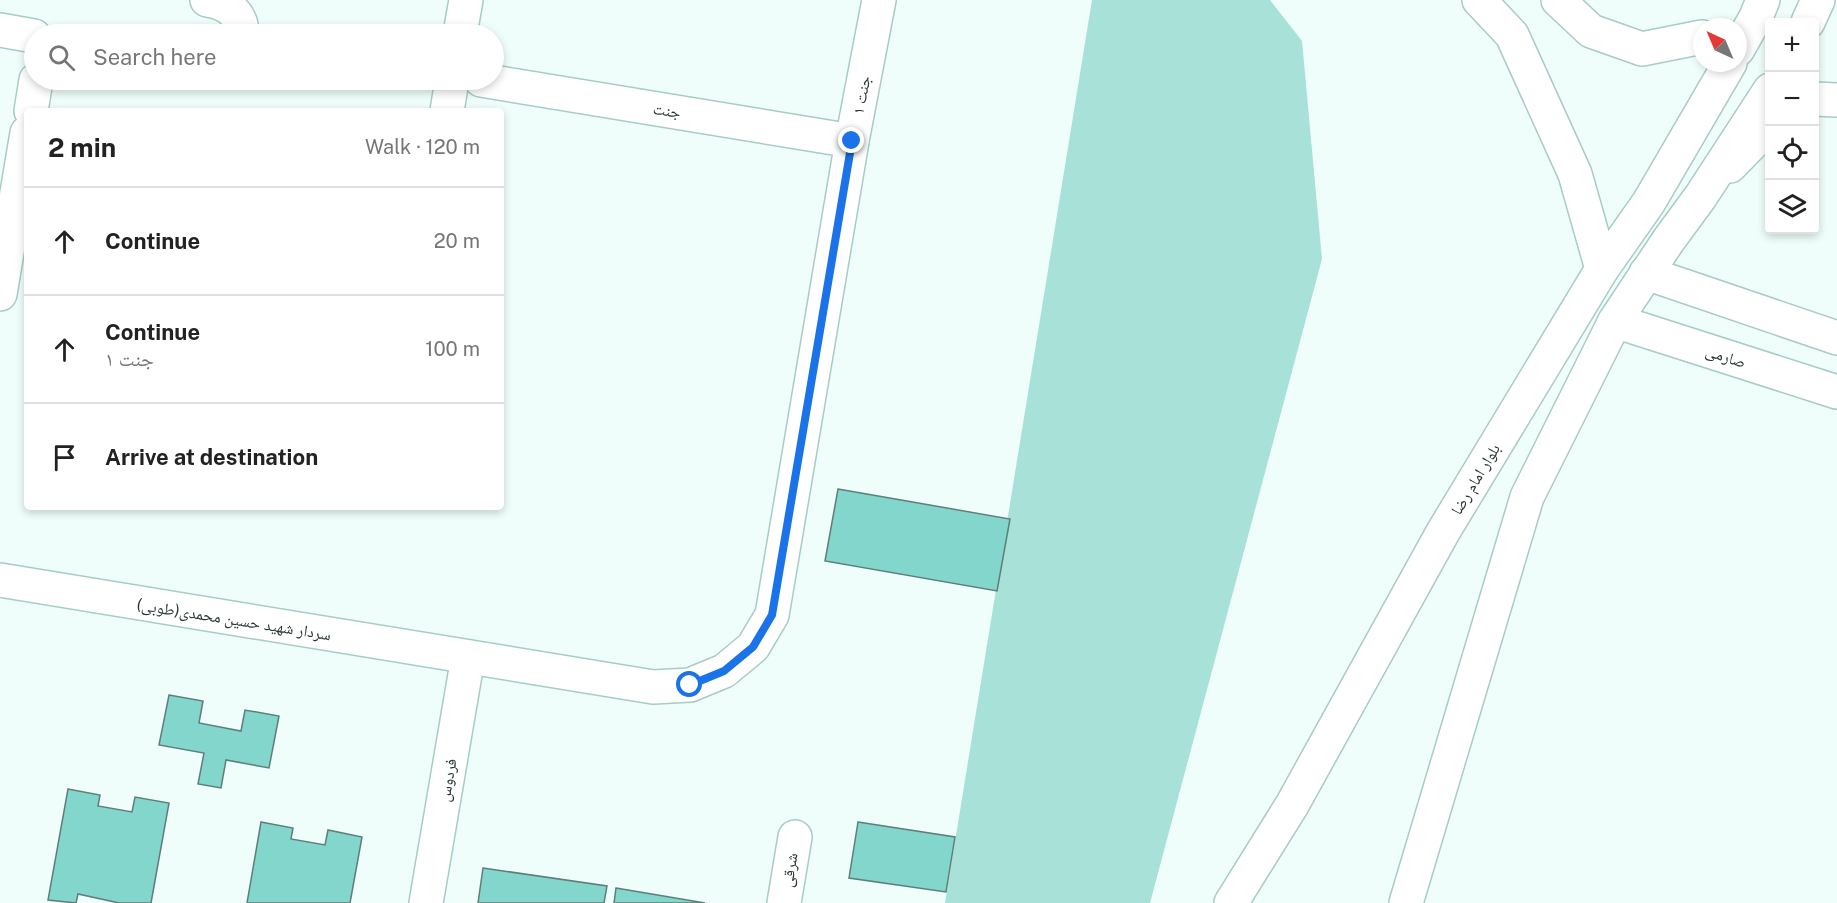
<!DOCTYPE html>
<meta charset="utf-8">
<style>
body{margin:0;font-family:"Public Sans","Noto Naskh Arabic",sans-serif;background:#f2f2f2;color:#222}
.controls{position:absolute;right:18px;top:18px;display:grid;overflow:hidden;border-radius:6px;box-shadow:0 3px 9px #0003}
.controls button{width:54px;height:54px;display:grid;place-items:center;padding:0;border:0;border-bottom:2px solid #e0e0e0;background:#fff;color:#222;font:30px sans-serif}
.compass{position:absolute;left:1693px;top:18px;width:54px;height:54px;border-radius:50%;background:#fff;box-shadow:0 3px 9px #0003;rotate:316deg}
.stop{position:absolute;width:18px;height:18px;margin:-14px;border:4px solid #1a73e8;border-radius:50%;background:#fff}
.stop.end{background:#1a73e8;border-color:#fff;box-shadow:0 2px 6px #0008}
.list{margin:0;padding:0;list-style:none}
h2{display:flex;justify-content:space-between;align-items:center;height:78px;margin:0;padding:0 24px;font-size:26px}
h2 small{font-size:20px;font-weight:400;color:#767676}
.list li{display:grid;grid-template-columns:39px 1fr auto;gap:18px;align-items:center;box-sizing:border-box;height:108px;padding:0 24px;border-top:2px solid #e0e0e0}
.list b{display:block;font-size:22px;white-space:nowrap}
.list p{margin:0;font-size:20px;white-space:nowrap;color:#767676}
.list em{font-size:20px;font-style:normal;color:#767676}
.icon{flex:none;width:33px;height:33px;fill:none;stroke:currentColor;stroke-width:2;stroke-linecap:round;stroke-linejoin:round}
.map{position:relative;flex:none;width:1837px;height:903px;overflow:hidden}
.search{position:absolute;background:#fff;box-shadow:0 3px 9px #0003;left:24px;top:24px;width:480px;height:66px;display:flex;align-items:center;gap:15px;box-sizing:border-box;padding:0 21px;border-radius:33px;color:#767676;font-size:22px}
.panel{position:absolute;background:#fff;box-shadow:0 3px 9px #0003;left:24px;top:108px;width:480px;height:402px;border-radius:6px}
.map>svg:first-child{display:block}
.green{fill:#a7e1d8}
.building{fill:#83d6cb;stroke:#5d7f7a;stroke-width:1.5}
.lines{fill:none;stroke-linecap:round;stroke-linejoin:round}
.minor-casing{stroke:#a7ccc6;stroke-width:36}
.major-casing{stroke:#a7ccc6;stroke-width:36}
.minor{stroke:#fff;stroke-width:33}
.major{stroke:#fff;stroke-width:33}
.route{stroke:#1a73e8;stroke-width:8}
.labels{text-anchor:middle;stroke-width:4.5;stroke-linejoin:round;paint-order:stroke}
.street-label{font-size:16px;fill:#283735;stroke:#fff}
</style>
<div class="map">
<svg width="1837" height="903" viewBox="0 0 1837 903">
<rect width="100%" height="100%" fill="#effefb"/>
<path class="green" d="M1092 0H1270L1302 41 1322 259 1150 903H945Z"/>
<g class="building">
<path d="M838 489 1010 519 997 591 825 561Z"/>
<path d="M169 695 203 701 199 723 241 731 245 710 279 716 269 768 226 760 221 788 198 784 204 753 159 745Z"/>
<path d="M68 789 100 795 98 806 132 812 135 797 169 803 151 903H119L78 894 76 903 48 900Z"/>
<path d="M261 822 293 828 291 839 325 845 328 830 362 837 350 903H247Z"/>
<path d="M858 822 955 837 946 892 849 878Z"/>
<path d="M483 868 607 886 604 903H478Z"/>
<path d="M616 888 705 903H614Z"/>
</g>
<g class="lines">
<defs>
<g id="minor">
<path d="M207 0C226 3 242 12 242 34"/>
<path d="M0 30 34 36"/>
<path d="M460 34 466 0"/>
<path d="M481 80 852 141"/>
<path d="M1814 99 1837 100"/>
<path d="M31 111 36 80"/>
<path d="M447 111 452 80"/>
<path d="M1730 166 1770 125"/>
<path d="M0 294 27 133"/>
<path d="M0 580 653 687 690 685 724 671 753 647 772 615 852 141 879 0"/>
<path d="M426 903 468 657"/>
<path d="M784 903 795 837"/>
</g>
<g id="major">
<path d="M1479 0 1512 35 1575 174 1602 269"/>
<path d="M1558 0 1591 31 1642 49 1702 37"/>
<path d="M1808 22 1818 0"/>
<path d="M1738 49 1756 17 1763 0"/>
<path d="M1646 273 1837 338"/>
<path d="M1615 321 1837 392"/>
<path d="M1231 903 1292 805 1443 532 1602 269 1649 202 1730 63"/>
<path d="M1406 903 1527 497 1615 321 1668 241 1701 196 1770 90"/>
</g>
</defs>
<use href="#minor" class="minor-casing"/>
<use href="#major" class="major-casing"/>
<use href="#minor" class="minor"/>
<use href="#major" class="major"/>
</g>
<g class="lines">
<path class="route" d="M690 685 724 671 753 647 772 615 852 141"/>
</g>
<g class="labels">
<g class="street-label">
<text transform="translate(861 95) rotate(-79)" y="6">جنت ۱</text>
<text transform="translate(667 110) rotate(9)" y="6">جنت</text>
<text transform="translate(1726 356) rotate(18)" y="6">صارمی</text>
<text transform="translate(1475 479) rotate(-59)" y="6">بلوار امام رضا</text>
<text transform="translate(234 619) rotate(9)" y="6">سردار شهید حسین محمدی(طوبی)</text>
<text transform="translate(447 780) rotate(-80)" y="6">فردوس</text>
<text transform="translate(789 870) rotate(-81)" y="6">شرقی</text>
</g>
</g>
</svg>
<div class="controls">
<button>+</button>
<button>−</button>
<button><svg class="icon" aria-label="locate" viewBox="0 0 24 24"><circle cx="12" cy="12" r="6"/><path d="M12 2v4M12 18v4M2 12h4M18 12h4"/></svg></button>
<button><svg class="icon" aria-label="layers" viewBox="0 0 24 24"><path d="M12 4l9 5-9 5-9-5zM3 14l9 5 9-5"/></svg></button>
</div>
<svg class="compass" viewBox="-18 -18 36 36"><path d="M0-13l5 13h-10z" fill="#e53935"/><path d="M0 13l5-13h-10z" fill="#767676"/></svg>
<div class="stop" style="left:690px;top:685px"></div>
<div class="stop end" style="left:852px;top:141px"></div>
<div class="search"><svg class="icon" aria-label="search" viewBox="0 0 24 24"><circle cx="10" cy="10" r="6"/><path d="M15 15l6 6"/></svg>Search here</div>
<section class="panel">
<h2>2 min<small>Walk · 120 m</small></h2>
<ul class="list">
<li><svg class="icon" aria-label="ahead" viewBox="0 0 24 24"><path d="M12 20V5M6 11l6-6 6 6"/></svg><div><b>Continue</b></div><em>20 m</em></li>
<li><svg class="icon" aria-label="ahead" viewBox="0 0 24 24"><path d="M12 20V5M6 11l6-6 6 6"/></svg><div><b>Continue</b><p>جنت ۱</p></div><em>100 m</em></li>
<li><svg class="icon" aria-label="arrive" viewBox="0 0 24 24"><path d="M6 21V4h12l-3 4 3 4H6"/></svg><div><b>Arrive at destination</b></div></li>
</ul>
</section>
</div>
